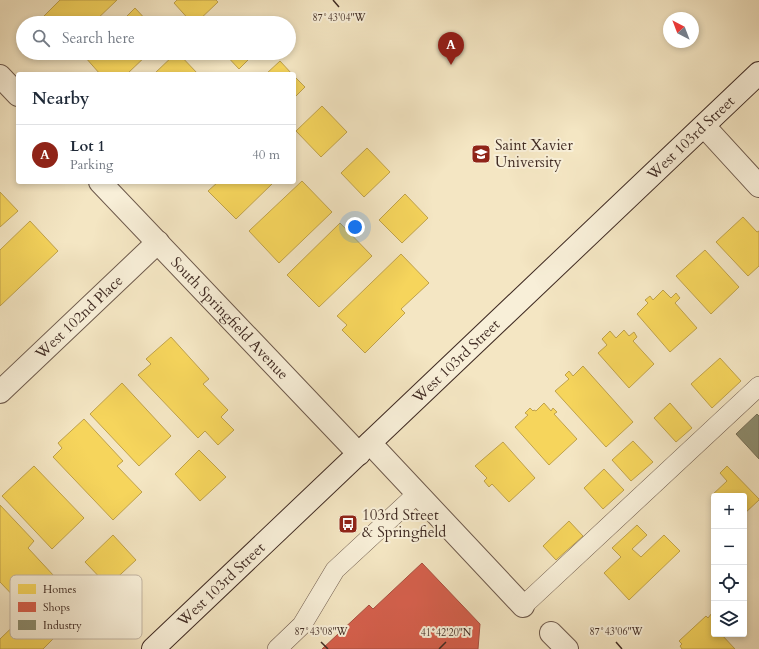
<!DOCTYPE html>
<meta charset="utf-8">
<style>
body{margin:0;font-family:Cardo,serif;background:#f2f2f3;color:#1f2937}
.controls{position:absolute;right:12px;bottom:12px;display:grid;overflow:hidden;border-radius:4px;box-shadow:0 2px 6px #0003}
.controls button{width:36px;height:36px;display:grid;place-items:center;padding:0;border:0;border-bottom:1px solid #e0e1e3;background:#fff;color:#1f2937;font:20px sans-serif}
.compass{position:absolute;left:663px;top:12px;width:36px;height:36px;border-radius:50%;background:#fff;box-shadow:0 2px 6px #0003;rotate:318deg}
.you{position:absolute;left:355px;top:227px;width:14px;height:14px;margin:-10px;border:3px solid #fff;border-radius:50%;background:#1a73e8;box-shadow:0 0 0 6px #1a73e833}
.badge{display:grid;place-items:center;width:26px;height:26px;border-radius:50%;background:#8f2418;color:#fff;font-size:13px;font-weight:700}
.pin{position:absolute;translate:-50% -33px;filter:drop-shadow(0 1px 2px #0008)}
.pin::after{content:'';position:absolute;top:21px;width:14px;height:12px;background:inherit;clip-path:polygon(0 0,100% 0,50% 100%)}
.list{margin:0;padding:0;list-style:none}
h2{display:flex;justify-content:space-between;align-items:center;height:52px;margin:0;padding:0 16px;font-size:17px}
h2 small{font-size:13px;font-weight:400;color:#747a83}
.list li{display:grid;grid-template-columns:26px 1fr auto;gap:12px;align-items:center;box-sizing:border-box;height:60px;padding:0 16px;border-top:1px solid #e0e1e3}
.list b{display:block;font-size:15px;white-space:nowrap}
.list p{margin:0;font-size:13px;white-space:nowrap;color:#747a83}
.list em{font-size:13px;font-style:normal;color:#747a83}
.icon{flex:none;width:22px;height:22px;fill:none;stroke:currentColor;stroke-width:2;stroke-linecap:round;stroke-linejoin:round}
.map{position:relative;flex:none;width:759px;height:649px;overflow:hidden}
.search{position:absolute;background:#fff;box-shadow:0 2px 6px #0003;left:16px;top:16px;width:280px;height:44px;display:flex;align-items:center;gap:10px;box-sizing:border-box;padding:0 14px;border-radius:22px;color:#747a83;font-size:15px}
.panel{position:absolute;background:#fff;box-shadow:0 2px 6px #0003;left:16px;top:72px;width:280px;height:112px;border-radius:4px}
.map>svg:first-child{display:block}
.homes{fill:#f6d55c;stroke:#c0a24b}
.shops{fill:#d6604d;stroke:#a95041}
.industry{fill:#8c8c6e;stroke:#766f58}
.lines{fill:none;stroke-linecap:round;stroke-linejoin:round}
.lane-casing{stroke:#6e5a4c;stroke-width:20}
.street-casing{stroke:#6e5a4c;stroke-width:24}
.secondary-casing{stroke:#412c24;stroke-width:24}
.lane{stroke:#f8efd8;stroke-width:19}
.street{stroke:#f8efd8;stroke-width:22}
.secondary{stroke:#f8efd8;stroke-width:22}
.ticks{fill:none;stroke:#412c24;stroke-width:1.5}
.labels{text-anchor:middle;stroke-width:4;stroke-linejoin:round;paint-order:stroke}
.street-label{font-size:15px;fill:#412c24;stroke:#f8efd8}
.poi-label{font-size:15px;fill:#412c24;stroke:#f8efd8;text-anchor:start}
.key{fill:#f8efd8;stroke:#c1b4a2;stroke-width:1}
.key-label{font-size:11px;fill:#412c24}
.ticks-label{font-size:10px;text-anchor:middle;fill:#412c24;stroke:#f8efd8;stroke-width:4;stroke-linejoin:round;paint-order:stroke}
</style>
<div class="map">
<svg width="759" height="649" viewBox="0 0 759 649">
<rect width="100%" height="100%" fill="#f4e6c3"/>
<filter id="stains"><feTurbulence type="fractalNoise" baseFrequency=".005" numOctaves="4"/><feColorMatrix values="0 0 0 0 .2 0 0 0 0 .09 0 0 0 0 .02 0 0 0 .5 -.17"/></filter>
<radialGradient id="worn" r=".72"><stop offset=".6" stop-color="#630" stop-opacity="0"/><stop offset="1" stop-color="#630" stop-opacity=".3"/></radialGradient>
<g class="homes">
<path d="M60 0H117L93 23H51L44 16Z"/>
<path d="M177 0H216L218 2 196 23H192L174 3Z"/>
<path d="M135 8 149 23H120Z"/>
<path d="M89 53H149L127 74H100L85 57Z"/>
<path d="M176 53H178L198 74H154Z"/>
<path d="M224 53H255L239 69Z"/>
<path d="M280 61 292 74H266Z"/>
<path d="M294 76 305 87 294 98Z"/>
<path d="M322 106 347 132 321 157 296 131Z"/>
<path d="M367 148 390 172 364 197 341 173Z"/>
<path d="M302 181 332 212 279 263 249 231Z"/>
<path d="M218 182H274L236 219 208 191Z"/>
<path d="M0 192 18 211 0 227Z"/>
<path d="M405 194 428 218 402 243 379 220Z"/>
<path d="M743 217 757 232 759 231V266L748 276 716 242Z"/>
<path d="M30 221 58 251 0 306V250Z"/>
<path d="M340 223 372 256 319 307 287 275Z"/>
<path d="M705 250 739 287 711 314 676 276Z"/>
<path d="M401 254 429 283 401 309 405 313 365 353 342 330 347 325 337 316Z"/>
<path d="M663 290 671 298 676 293 680 298 675 303 697 328 670 352 637 314 648 303 645 300 650 296 653 300Z"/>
<path d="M624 330 629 336 634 332 637 337 633 341 654 364 629 388 598 353 607 345 602 339 610 331 616 338Z"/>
<path d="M171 337 209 379 203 384 228 410 221 417 234 430 218 445 205 431 198 438 138 375 151 364 146 359Z"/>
<path d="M720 358 741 381 712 408 691 384Z"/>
<path d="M583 366 633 422 606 447 555 391 569 379 565 375 569 371 573 376Z"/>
<path d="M122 383 171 436 139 466 90 414Z"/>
<path d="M544 403 551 411 553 408 557 412 554 414 577 439 549 465 515 427 528 415 525 413 530 408 533 411 534 410 536 411Z"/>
<path d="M670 403 692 428 676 442 654 418Z"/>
<path d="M84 419 123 461 117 466 142 492 113 520 53 457 62 448 58 443Z"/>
<path d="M633 441 653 462 631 481 612 460Z"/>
<path d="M503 442 535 478 509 502 492 484 489 487 484 481 487 478 475 466Z"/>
<path d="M199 450 226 477 200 501 175 474Z"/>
<path d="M34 466 84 518 52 549 2 496Z"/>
<path d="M727 466 759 499V500L744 514V496H714V500L711 496 727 481 720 473Z"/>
<path d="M604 469 624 490 603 509 584 488Z"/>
<path d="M0 505 34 541 28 548 54 576 23 606 0 582Z"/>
<path d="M569 521 583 536 556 560 543 546Z"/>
<path d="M637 525 647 535 632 549 641 557 664 535 680 551 629 600 604 573 621 557 612 548Z"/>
<path d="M113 535 136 560 108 586 85 562Z"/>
<path d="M27 613 53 639 43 649H0V639Z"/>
<path d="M712 613 714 616V623L712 624 714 626V634H721L735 649H682L680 646 682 644 679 641 706 616 708 618Z"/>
</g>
<path class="shops" d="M422 563 480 624 478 649H322L369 605 373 609Z"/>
<path class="industry" d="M757 414 759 416V459L736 434Z"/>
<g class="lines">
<defs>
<g id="lane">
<path d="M523 606 759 386"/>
<path d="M277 649 302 625 335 570 418 493"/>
</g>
<g id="street">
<path d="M0 76 18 95"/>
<path d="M704 126 759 186"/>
<path id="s1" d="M100 182 359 454"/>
<path id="s2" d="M0 392 158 242"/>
<path d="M370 443 523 606"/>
<path d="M551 633 567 649"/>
</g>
<g id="secondary">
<path id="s3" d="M153 649 759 73"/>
</g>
</defs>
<use href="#lane" class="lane-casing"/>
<use href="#street" class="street-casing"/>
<use href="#secondary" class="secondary-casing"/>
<use href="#lane" class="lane"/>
<use href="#street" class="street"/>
<use href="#secondary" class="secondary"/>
</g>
<path class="ticks" d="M333 0 339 7M321 642 328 649M616 642 622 649M439 649 446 642"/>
<defs>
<symbol id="university-square" viewBox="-11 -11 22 22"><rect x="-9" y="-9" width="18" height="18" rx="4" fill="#8f2418" stroke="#f8efd8"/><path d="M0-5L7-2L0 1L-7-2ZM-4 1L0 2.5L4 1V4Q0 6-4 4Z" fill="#fff"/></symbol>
<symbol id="bus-square" viewBox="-11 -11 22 22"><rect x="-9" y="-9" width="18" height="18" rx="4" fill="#8f2418" stroke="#f8efd8"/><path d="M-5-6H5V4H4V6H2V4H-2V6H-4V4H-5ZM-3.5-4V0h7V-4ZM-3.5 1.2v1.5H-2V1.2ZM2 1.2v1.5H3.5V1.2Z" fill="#fff"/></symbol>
</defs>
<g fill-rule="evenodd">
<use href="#university-square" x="470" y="143" width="22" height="22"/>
<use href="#bus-square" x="337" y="513" width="22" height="22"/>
</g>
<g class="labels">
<g class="street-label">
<text dy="5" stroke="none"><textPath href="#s3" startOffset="742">West 103rd Street</textPath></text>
<text dy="5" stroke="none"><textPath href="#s2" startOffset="109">West 102nd Place</textPath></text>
<text dy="5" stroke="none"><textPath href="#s1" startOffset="188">South Springfield Avenue</textPath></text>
<text dy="5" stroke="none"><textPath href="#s3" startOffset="418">West 103rd Street</textPath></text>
<text dy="5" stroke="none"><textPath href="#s3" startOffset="94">West 103rd Street</textPath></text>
</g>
<g class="poi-label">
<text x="495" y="150">Saint Xavier<tspan x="495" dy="17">University</tspan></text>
<text x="362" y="520">103rd Street<tspan x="362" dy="17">&amp; Springfield</tspan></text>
</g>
</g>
<rect x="10" y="575" width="132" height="64" rx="6" class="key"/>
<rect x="18" y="584" width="18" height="10" fill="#f6d55c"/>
<rect x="18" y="602" width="18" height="10" fill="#d6604d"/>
<rect x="18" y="620" width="18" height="10" fill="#8c8c6e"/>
<g class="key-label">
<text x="43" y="593">Homes</text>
<text x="43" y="611">Shops</text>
<text x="43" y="629">Industry</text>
</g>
<g class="ticks-label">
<text x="339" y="21">87°43'04"W</text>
<text x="321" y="635">87°43'08"W</text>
<text x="616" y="635">87°43'06"W</text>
<text x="446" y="636">41°42'20"N</text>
</g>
<rect width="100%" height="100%" filter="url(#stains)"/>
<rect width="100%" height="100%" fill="url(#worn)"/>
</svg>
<div class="controls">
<button>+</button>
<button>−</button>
<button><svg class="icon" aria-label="locate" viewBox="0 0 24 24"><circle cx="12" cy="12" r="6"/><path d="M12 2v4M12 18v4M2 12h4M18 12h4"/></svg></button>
<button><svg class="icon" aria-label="layers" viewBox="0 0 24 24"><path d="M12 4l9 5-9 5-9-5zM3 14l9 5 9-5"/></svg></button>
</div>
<svg class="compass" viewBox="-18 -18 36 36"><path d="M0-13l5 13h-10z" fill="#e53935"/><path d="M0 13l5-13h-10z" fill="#747a83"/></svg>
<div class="you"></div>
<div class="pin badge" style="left:451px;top:65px">A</div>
<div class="search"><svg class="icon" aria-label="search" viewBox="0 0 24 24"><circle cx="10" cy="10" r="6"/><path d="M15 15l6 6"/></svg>Search here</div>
<section class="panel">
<h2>Nearby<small></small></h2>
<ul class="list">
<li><span class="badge">A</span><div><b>Lot 1</b><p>Parking</p></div><em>40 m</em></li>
</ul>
</section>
</div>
